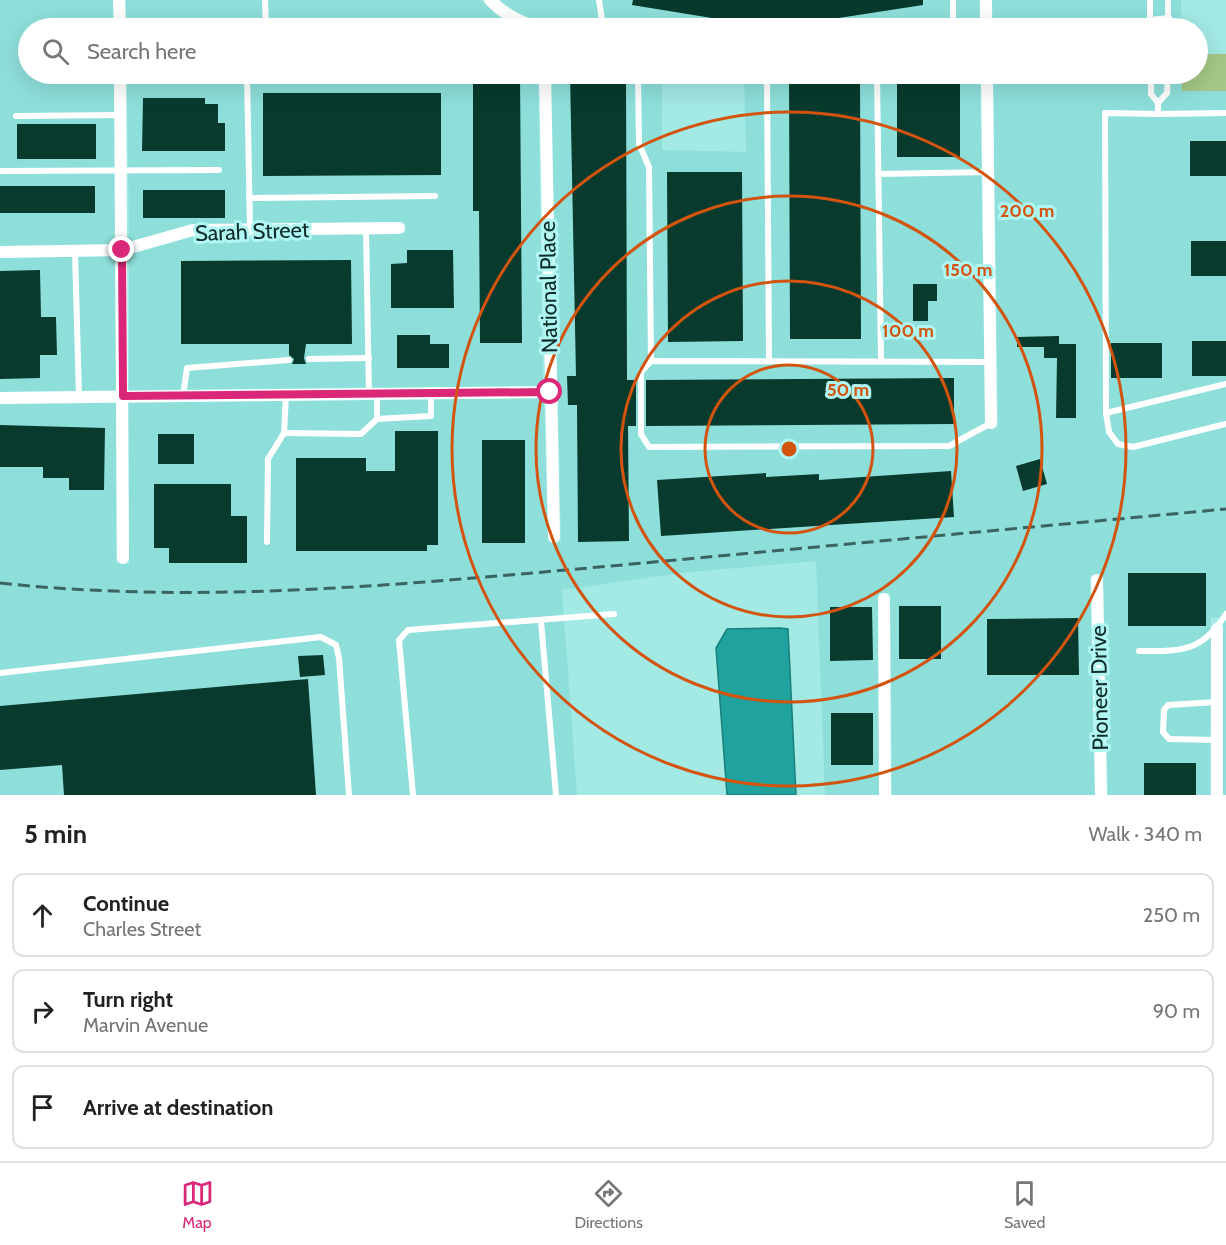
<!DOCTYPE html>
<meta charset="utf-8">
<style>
body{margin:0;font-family:Cabin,sans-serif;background:#f6f6f6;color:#222}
.stop{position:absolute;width:18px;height:18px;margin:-14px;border:4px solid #db2777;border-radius:50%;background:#fff}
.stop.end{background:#db2777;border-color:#fff;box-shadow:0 2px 6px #0008}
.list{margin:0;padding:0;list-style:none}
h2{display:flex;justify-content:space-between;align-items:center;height:78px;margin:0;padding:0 24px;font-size:26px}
h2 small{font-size:20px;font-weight:400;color:#767676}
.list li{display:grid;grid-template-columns:39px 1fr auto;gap:18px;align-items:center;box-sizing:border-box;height:84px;margin:0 12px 12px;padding:0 12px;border:2px solid #e0e0e0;border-radius:12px}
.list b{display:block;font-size:22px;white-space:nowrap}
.list p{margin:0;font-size:20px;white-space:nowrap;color:#767676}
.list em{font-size:20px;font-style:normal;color:#767676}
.icon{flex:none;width:33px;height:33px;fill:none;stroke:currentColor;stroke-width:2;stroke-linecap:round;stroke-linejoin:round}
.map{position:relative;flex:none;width:1226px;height:795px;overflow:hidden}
.search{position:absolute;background:#fff;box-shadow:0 6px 24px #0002;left:18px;right:18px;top:18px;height:66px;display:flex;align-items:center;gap:15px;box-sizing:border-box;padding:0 21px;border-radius:33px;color:#767676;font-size:22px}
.sheet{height:366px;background:#fff}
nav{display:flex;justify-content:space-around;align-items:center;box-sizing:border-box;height:84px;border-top:2px solid #e0e0e0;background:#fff;font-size:16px;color:#767676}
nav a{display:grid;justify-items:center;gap:3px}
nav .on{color:#db2777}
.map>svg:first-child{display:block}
.built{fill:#8edfda}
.green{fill:#a5c786}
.water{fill:#20a39e;stroke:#1b7f7b;stroke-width:1.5}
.building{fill:#083a2d}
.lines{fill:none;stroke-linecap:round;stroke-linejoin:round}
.service{stroke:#fff;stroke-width:6}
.minor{stroke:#fff;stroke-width:12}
.rail{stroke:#3b6461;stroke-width:3;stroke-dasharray:12 6;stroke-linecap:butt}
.route{stroke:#db2777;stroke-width:8}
.ring{fill:none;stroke:#d2540f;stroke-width:3}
.labels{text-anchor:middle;stroke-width:6;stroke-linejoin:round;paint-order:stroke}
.street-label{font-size:22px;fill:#0f2c2a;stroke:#b0f6f2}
.centre{fill:#d2540f;stroke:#b0f6f2;stroke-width:3}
.ring-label{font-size:18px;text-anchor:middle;font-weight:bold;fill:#d2540f;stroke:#b0f6f2;stroke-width:6;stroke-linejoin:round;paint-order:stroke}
</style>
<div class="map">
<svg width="1226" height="795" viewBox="0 0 1226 795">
<rect width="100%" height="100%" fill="#a3e9e4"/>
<g class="built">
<path d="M0 0H113V28H28V74H114L116 245 0 246Z"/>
<path d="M126 0H482L497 16 521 28H126Z"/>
<path d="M498 0H979L980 28H650L622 21 545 23 529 20Z"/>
<path d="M992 0H1181V28H993Z"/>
<path d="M127 74H538L543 386 129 390V255L194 236 405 233V222L193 224 129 243Z"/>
<path d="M551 74H662V150L746 152 744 76 690 74H980L985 429 998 428 993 74H1181L1182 91H1226V795H1223V618L1211 617 1210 795H1108L1103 574 1090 575 1095 795H892L890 593H878L879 795H825L816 561 680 573 562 590 577 795H0V404L116 402V563L129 564V401L544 398 548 542H561Z"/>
<path d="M116 256V390L0 392V258Z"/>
</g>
<path class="green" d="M1198 54H1226V91H1182L1181 74H1198Z"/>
<path class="water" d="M780 628 788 629 796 795H727L716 648 727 629Z"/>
<g class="building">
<path d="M633 0H923V5L774 28 632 5Z"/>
<path d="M473 74H520L522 343H480L479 211H473Z"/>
<path d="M570 74H626L627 380H636V426H628L629 541 578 542 577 405H568L567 376H576Z"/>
<path d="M927 74H960V157H897V79H927Z"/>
<path d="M860 76 861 339H790L789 77Z"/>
<path d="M263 93H441V175L263 176Z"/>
<path d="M143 98H205V104H218V123H225V151H142Z"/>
<rect x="17" y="124" width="79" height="35"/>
<rect x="1190" y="141" width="36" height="35"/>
<path d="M667 172H742L743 341 668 342Z"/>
<rect x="0" y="186" width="95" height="27"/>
<rect x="143" y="190" width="82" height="28"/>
<rect x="1191" y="241" width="35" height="35"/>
<path d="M407 250H453L454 308H391V264L407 263Z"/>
<path d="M351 260 352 344H306L304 358 306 364H292L294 359 289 355V344H181V261Z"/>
<path d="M40 270 41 317H56L57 355H40V378L0 379V271Z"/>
<path d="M913 284H937V301H928V321H913Z"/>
<path d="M397 335H430V344H449V368H397Z"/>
<path d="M1059 336V344H1076V418H1056L1057 358H1044V347H1017V337Z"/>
<rect x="1192" y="341" width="34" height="35"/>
<rect x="1111" y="343" width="51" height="35"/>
<path d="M954 378V424L646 426V380Z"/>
<path d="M0 425 105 428 104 490H69V478H43V467H0Z"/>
<path d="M395 431H438V545H427V551H296V458H366V471H395Z"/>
<rect x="158" y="434" width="36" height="30"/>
<rect x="482" y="440" width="43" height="103"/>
<path d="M1040 459 1047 484 1023 491 1016 466Z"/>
<path d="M951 471 954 517 661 536 657 480 766 473V477L819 474V480Z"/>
<path d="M154 484H231V516H247V563H169V548H154Z"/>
<rect x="1128" y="573" width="78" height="53"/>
<rect x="899" y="606" width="42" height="53"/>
<path d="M830 607H872L873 660 830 661Z"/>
<path d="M1078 618 1079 675H987V619Z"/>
<path d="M323 655 325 675 300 677 298 656Z"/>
<path d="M308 679 316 795H64L62 765 0 770V706Z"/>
<rect x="831" y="713" width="42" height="52"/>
<rect x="1144" y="763" width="52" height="32"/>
</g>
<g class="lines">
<g class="service">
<path d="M265 0 266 28"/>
<path d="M599 0 603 27"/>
<path d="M953 0V28"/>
<path d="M1150 0V28"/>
<path d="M1168 0V28"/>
<path d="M1138 28 1149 20 1169 18"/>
<path d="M247 74 250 229"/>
<path d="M638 74 639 144 649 167 651 361"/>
<path d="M767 74 769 361"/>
<path d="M877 74 881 361"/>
<path d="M1151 74V94L1158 103V114L1226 113"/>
<path d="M1158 103 1167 93 1168 74"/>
<path d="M16 116 121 115"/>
<path d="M0 171 219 170"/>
<path d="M878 174 989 172"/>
<path d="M249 198 435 196"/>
<path d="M366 228 369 394"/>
<path d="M75 251 79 397"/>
<path d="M309 359 369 358"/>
<path d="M990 362 651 361 641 372V434L649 447 949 446 991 423"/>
<path d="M1226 384 1106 413 1109 432 1118 444 1133 447 1226 424"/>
<path d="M377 394V419"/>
<path d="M183 396 187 368 289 360"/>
<path d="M1106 413 1105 113 1158 114"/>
<path d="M284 433 361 434 377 419 431 416V393"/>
<path d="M267 542 268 459 284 433 286 395"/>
<path d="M541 621 556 795"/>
<path d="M1139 651C1181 651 1201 653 1226 614"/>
<path d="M0 673 321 637 336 645 339 658 349 795"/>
<path d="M1217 702 1168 705 1164 710 1163 732 1169 739 1217 740"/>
<path d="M413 795 399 640 408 630 614 614"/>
</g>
<g class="minor">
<path d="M119 0 120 28"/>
<path d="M490 0C505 15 523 24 543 28"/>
<path d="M986 0V28"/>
<path d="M551 28H628"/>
<path d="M120 74 123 558"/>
<path d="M545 74 554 537"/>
<path d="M987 74 991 423"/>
<path d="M0 252 122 250 193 230 399 228"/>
<path d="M0 398 550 392"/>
<path d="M1097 580 1101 795"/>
<path d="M884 599 885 795"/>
<path d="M1217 629V795"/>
</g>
<path class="rail" d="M0 583C204 605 407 584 611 566 816 547 1021 528 1226 509"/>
</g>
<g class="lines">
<path class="route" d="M122 250 123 396 550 392"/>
</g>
<g class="ring">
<circle cx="789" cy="449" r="84"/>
<circle cx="789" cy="449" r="168"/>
<circle cx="789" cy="449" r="253"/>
<circle cx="789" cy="449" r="337"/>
</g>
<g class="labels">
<g class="street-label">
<text transform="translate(252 231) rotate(-2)" y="8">Sarah Street</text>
<text transform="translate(548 287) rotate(-91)" y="8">National Place</text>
<text transform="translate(1099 688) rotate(-91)" y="8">Pioneer Drive</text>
</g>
</g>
<circle cx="789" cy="449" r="9" class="centre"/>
<g class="ring-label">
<text x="1027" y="217">200 m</text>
<text x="968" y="276">150 m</text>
<text x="908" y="337">100 m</text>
<text x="848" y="396">50 m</text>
</g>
</svg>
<div class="stop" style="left:550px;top:392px"></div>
<div class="stop end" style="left:122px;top:250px"></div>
<div class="search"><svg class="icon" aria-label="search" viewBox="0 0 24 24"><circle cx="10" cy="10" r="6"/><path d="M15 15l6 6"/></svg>Search here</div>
</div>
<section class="sheet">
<h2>5 min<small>Walk · 340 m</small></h2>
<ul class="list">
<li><svg class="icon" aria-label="ahead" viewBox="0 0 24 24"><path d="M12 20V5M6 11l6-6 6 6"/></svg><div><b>Continue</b><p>Charles Street</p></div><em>250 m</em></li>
<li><svg class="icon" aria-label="right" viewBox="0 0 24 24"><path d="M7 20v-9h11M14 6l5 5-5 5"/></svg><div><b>Turn right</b><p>Marvin Avenue</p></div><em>90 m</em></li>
<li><svg class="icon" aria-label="arrive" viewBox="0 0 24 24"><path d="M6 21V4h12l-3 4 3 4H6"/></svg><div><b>Arrive at destination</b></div></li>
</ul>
</section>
<nav>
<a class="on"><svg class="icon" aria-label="map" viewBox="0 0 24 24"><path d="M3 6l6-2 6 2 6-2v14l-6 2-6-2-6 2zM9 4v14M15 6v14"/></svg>Map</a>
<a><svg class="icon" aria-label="directions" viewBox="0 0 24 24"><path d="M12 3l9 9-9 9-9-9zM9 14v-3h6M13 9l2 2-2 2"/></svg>Directions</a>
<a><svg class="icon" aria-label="saved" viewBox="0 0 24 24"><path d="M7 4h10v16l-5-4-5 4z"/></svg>Saved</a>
</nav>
